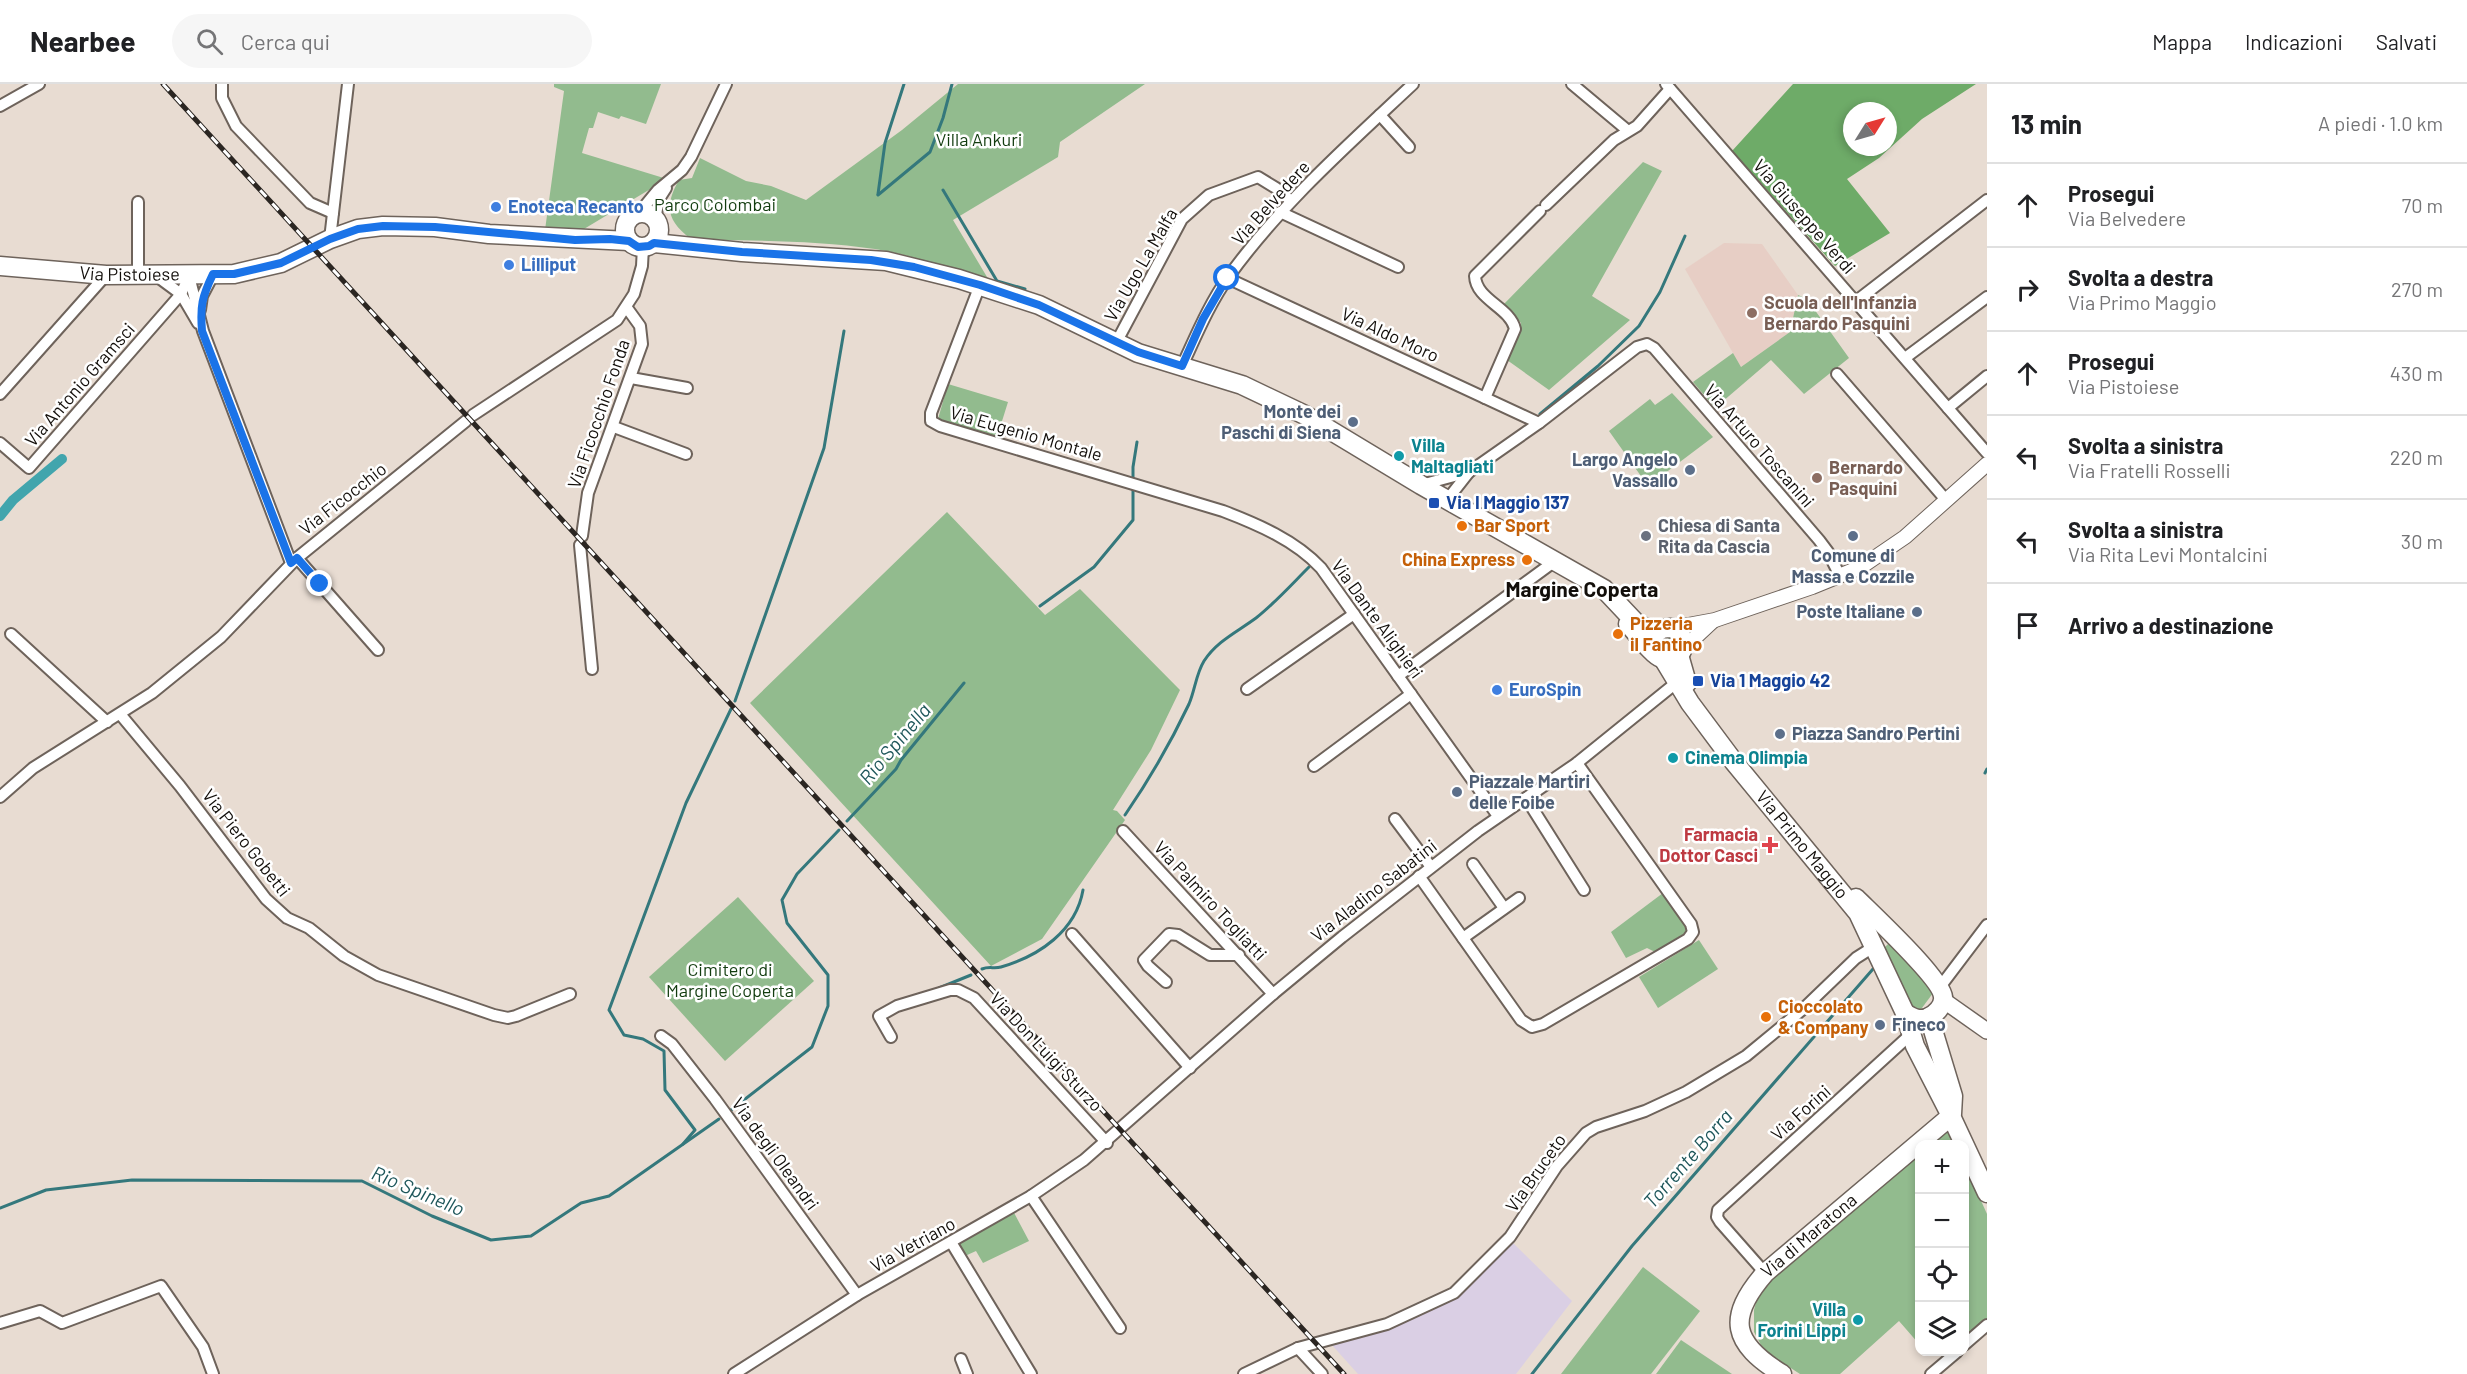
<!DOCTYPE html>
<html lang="it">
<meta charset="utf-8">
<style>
body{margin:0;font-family:Barlow,sans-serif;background:#f6f6f6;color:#202124}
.controls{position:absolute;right:18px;bottom:18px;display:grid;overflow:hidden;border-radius:12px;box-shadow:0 3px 9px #0003}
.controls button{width:54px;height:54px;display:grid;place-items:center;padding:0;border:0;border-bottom:2px solid #e0e0e0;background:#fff;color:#202124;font:30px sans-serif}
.compass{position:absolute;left:1843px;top:18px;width:54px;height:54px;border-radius:50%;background:#fff;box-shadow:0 3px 9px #0003;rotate:53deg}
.stop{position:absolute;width:18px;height:18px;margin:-14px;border:4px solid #1a73e8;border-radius:50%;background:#fff}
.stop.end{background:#1a73e8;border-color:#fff;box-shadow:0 2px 6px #0008}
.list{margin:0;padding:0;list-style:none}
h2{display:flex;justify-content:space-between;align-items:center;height:78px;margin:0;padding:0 24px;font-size:26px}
h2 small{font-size:20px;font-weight:400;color:#757577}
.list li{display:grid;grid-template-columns:39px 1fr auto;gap:18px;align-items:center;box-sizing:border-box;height:84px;padding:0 24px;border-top:2px solid #e0e0e0}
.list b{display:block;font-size:22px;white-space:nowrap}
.list p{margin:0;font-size:20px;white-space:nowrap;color:#757577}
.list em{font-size:20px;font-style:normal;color:#757577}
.icon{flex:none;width:33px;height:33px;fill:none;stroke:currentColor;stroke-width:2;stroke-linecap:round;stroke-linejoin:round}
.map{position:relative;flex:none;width:1987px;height:1290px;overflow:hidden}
header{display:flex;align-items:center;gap:36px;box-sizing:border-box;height:84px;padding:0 30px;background:#fff;border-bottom:2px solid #e0e0e0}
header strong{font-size:28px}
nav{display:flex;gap:33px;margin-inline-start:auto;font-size:21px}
.search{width:420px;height:54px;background:#f6f6f6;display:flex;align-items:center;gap:15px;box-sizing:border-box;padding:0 21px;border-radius:33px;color:#757577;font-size:22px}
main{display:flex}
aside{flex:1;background:#fff}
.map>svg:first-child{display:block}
.industrial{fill:#dacfe4}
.education{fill:#e7cec5}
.green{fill:#92bb8e}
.forest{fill:#6eab68;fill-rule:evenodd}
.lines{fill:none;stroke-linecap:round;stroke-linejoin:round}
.stream{stroke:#34787c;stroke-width:3}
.canal{stroke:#42a5ad;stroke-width:10}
.minor-casing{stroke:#6e635b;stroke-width:14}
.tertiary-casing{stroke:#6e635b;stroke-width:16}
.secondary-casing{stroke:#6e635b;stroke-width:18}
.primary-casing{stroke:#6e635b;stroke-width:21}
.minor{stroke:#fff;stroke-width:10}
.tertiary{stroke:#fff;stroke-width:14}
.secondary{stroke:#fff;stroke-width:15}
.primary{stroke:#fff;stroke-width:18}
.rail-casing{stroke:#2b2622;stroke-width:5}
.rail{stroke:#fff;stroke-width:3;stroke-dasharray:9;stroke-linecap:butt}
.route{stroke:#1a73e8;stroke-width:8}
.shop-dot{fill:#3f7fe0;stroke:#fff;stroke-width:2}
.education-dot{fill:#8d6e63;stroke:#fff;stroke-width:2}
.service-dot{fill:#5c6f8a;stroke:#fff;stroke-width:2}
.culture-dot{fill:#0f9aa8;stroke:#fff;stroke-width:2}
.transit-dot{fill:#1a4fb4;stroke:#fff;stroke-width:2}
.food-dot{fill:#e8710a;stroke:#fff;stroke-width:2}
.worship-dot{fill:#6b7280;stroke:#fff;stroke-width:2}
.health-dot{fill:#e0444e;stroke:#fff;stroke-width:2}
.labels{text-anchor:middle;stroke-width:5;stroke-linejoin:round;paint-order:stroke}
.park-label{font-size:18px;fill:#123c0f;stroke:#fff}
.street-label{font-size:18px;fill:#120e0a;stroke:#fff}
.shop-label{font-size:18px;font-weight:bold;fill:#366cbe;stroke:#fff;text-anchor:start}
.education-label{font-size:18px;font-weight:bold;fill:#785e54;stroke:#fff;text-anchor:start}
.service-label{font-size:18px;font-weight:bold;fill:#4e5e75;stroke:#fff;text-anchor:end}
.culture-label{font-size:18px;font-weight:bold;fill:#0d838f;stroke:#fff;text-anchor:start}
.transit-label{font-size:18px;font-weight:bold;fill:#164399;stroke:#fff;text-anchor:start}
.food-label{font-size:18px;font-weight:bold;fill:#c56008;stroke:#fff;text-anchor:start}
.worship-label{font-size:18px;font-weight:bold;fill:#5b616d;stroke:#fff;text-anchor:start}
.health-label{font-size:18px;font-weight:bold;fill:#be3a42;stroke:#fff;text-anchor:end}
.water-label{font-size:20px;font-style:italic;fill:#1f575b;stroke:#fff}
.quarter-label{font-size:21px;font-weight:bold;fill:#120e0a;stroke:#fff}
</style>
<header>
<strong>Nearbee</strong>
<div class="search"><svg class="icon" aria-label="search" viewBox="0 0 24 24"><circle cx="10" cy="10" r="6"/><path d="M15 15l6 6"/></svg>Cerca qui</div>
<nav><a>Mappa</a><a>Indicazioni</a><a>Salvati</a></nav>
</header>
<main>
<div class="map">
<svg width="1987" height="1290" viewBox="0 0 1987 1290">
<rect width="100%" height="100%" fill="#e8dcd2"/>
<path class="industrial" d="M1512 1158 1572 1217 1516 1290H1358L1331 1260 1432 1223Z"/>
<path class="education" d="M1724 159 1762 160 1798 211 1790 248 1741 283 1685 185Z"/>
<g class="green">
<path d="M554 0H661L646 40 621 32 619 35 598 28 593 44H589L582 69 667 95 579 148 545 146 564 7 554 3Z"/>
<path d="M958 0H1145L1060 58 1058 73 953 136 990 198C953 186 914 171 875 165 814 156 752 157 691 155 667 137 664 122 679 96L692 94 700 74 746 97 771 102 806 116 902 46Z"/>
<path d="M1643 78 1662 87 1592 212 1630 236 1549 306 1507 276 1521 239 1504 220Z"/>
<path d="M1798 211 1807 215 1849 274 1804 310 1771 276 1715 324 1693 298 1733 269 1741 283 1790 248Z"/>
<path d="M948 300 1008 318 997 353 938 335Z"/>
<path d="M1672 309 1713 353 1648 402 1609 347 1650 315 1655 321Z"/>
<path d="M947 428 1045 531 1080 505 1180 606 1151 666 1113 726 1117 727 1125 736 1042 855 991 882 750 619Z"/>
<path d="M1666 550 1677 558 1672 568 1661 567 1658 556Z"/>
<path d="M1663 809 1687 844 1685 849 1655 868 1647 864 1626 874 1611 848Z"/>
<path d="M738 813 814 897 725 977 649 893Z"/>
<path d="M1699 856 1718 885 1658 924 1639 893Z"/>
<path d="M1888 860 1891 861 1936 905 1919 928 1912 921 1883 869V865Z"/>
<path d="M1948 1041 1956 1060H1926Z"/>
<path d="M1919 1066V1260L1899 1237 1840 1290H1800L1772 1272 1761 1261 1754 1248V1226L1757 1214 1773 1192Z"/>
<path d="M1964 1079 1987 1130V1235L1965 1256Z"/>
<path d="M1012 1125 1029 1157 983 1179 976 1167 965 1172 959 1161 963 1155Z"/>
<path d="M1643 1183 1700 1227 1651 1290H1561Z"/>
<path d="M1681 1256 1732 1290H1735H1656Z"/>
</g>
<path class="forest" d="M1793 0H1976L1922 35 1879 74 1847 95 1890 149 1835 182 1732 67ZM1852 27H1888V63H1852Z"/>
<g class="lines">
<g class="stream">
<path d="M943 106 997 197 1025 205"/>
<path d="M878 110 885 59 904 0"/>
<path d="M878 111 930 68 943 34 952 0"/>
<path d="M1540 330 1598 282 1639 242 1660 208 1685 152"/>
<path d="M1040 522 1094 483 1133 436V383L1137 358"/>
<path d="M735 617 824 364 844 247"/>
<path d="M1985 689 1987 685"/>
<path d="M1125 731C1149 696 1171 658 1189 620 1195 606 1196 590 1204 577 1217 557 1237 548 1256 534 1275 519 1292 500 1309 483"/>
<path d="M847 737 896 685 901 676 964 599"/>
<path d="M982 885C989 882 994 885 1001 883 1039 872 1076 847 1083 806"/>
<path d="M939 904 971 891"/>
<path d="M731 1026 812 963 828 922V891L787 839 782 816 797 790 839 746"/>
<path d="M683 1060 695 1046 665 1006 664 967 643 955 624 951 609 926 686 719 731 625"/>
<path d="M0 1124 46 1106 132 1096 362 1097 432 1132 491 1156 531 1152 581 1119 609 1112 719 1035"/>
<path d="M1532 1290 1632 1162 1873 885"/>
</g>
<path class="canal" d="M0 432 13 416 62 375"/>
<defs>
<g id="minor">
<path d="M222 0V14L236 42 310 119 333 129"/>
<path d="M1572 0 1627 46"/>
<path d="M1666 0 1987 369"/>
<path d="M0 22 39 0"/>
<path d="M1380 31 1409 63"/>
<path d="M1546 121 1614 56 1637 42 1670 5"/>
<path d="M1280 128 1398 183"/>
<path d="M639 129 658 106 682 86 691 73 726 0"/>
<path d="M655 135 659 115 666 104"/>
<path d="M330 155 348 0"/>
<path d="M138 191V118"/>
<path d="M189 192 203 247 291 479"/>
<path d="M158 193 181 210 198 239"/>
<path d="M1227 194 1539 339"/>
<path d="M980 201 931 329V337L940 342 1223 427C1257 440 1295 456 1321 484L1498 732"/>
<path d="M1855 218 1987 116"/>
<path d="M200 226 202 212 213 191"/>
<path d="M1116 259 1182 135 1209 111 1258 93 1276 104 1291 117"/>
<path d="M1905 274 1987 213"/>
<path d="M1182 282C1196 252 1209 220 1229 192 1281 120 1348 61 1413 0"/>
<path d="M1837 290 1946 416"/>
<path d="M631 294 687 304"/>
<path d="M0 310 106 191"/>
<path d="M1485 314 1515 245C1510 223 1476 216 1475 192L1540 127"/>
<path d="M1948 324 1987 292"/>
<path d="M473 331 617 236 634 210 642 182 643 163"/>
<path d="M614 343 686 370"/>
<path d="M0 359 29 384 181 210 189 192"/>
<path d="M1421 401 1469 388"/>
<path d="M1447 416 1469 388 1539 339 1637 263 1647 260 1654 264 1819 456 1828 468 1840 492"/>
<path d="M582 452 588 409 642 260 640 242 627 224"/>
<path d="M580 461 592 585"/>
<path d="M297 474 378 566"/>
<path d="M11 550 107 638"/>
<path d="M1398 592 1555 477"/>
<path d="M1247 605 1354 530"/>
<path d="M120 630 180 702 266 815 287 834 309 844 344 872 378 891 494 931 508 934 516 932 570 910"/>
<path d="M1314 682 1411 610"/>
<path d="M0 713 33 684 152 609 221 553 297 474 466 337"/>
<path d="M1526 714 1584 806"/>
<path d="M1395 735 1431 783"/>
<path d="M1123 747 1273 910"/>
<path d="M1473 780 1504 824"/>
<path d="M1419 792 1521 936 1532 943 1543 940 1688 855 1693 848 1691 840 1577 679"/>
<path d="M1072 850 1190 984"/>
<path d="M1463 854 1519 814"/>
<path d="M1166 898 1148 882 1144 876 1169 850 1178 851 1210 871H1239"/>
<path d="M1940 903 1987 841"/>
<path d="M661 952 672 960 715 1015 857 1211"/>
<path d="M891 953 879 932 897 922 950 906H958L974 914 1107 1059"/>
<path d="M1031 1112 1120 1244"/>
<path d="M951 1158 1031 1290"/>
<path d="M1765 1189 1720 1138 1717 1133 1718 1126 1910 951"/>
<path d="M0 1239 40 1227 62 1239 161 1202 203 1263 213 1290"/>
<path d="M1964 1261 1987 1241"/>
<path d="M1298 1264 1322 1290"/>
<path d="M961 1275 967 1290"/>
<path d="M734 1290 857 1211 1031 1112 1084 1076 1273 910 1342 853 1478 747 1577 679 1676 599"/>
<path d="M1244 1290 1298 1264 1387 1240 1454 1209 1510 1153 1557 1082 1586 1049 1596 1043 1645 1027 1686 1008 1746 972 1803 925 1856 874 1867 867 1875 866"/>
<path d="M1931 1290 1957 1268"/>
</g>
<g id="tertiary">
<path d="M1672 544 1715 536 1812 503 1861 483 1905 453 1987 380"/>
<path d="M1683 565 1713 537"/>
</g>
<path id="secondary" d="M1943 916 1987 947"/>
<g id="primary">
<circle cx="642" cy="146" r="17"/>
<path d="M654 159 742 168 886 177 959 195 1039 221 1138 269 1242 301 1305 331 1421 401 1604 505 1637 540 1656 548"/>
<path id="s1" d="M0 182 106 191 234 190 281 179 330 155 358 145 383 142 435 143 489 150 629 157"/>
<path d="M1628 540C1636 548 1652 571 1661 574 1681 583 1694 554 1672 544 1658 543 1649 552 1653 566"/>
<path d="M1679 571 1687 599"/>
<path id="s2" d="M1664 576 1690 619 1734 678 1858 829 1905 929 1915 962 1951 1032 1987 1109"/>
<path d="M1856 814C1872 830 1942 895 1943 913 1944 922 1935 931 1927 934 1918 937 1912 933 1905 929"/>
<path d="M1929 933 1953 1012 1952 1030"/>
<path id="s3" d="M1782 1290C1732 1259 1726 1234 1765 1189L1951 1032"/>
</g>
</defs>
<use href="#minor" class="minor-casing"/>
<use href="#tertiary" class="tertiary-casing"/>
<use href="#secondary" class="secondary-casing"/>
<use href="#primary" class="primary-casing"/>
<use href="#minor" class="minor"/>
<use href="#tertiary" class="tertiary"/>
<use href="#secondary" class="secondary"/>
<use href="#primary" class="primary"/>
<defs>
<path id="rail" d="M163 0 1344 1290"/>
</defs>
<use href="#rail" class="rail-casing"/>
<use href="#rail" class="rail"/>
</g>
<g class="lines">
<path class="route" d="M320 500 297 474 291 479 202 247C200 222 202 213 213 190H234L281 179 330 155 358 145 383 142 435 143 575 156 610 155 629 157 638 163 649 162 654 159 742 168 871 176 914 183 980 201 1039 221 1138 268 1182 282 1203 235 1227 194"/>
</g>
<g class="shop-dot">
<circle cx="496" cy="123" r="6"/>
<circle cx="509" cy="181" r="6"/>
<circle cx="1497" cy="606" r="6"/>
</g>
<g class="education-dot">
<circle cx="1752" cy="229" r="6"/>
<circle cx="1817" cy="394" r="6"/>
</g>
<g class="service-dot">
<circle cx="1353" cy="338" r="6"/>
<circle cx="1690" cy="386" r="6"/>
<circle cx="1853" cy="452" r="6"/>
<circle cx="1917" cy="528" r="6"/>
<circle cx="1780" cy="650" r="6"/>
<circle cx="1457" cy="708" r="6"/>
<circle cx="1880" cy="941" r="6"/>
</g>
<g class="culture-dot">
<circle cx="1399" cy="372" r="6"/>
<circle cx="1673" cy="674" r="6"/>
<circle cx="1858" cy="1236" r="6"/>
</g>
<g class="transit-dot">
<rect x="1428" y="413" width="12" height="12" rx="3"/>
<rect x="1692" y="591" width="12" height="12" rx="3"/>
</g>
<g class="food-dot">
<circle cx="1462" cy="442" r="6"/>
<circle cx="1527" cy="476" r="6"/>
<circle cx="1618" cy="550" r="6"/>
<circle cx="1766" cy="933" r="6"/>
</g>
<circle class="worship-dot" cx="1646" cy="452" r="6"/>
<path class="health-dot" d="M1767 752h6v6h6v6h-6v6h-6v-6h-6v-6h6z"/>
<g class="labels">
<g class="park-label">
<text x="979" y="62">Villa Ankuri</text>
<text x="715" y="127">Parco Colombai</text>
<text x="730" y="892">Cimitero di<tspan x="730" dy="21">Margine Coperta</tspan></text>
</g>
<g class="street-label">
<text transform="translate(1271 119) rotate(-48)" y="6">Via Belvedere</text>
<text transform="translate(1804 133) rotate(49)" y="6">Via Giuseppe Verdi</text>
<text transform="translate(1141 181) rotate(-60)" y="6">Via Ugo La Malfa</text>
<text dy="6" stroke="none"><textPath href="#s1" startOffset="130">Via Pistoiese</textPath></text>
<text transform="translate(1390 251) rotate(25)" y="6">Via Aldo Moro</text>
<text transform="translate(80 301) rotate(-49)" y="6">Via Antonio Gramsci</text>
<text transform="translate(599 330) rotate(-71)" y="6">Via Ficocchio Fonda</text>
<text transform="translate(1026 350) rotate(16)" y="6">Via Eugenio Montale</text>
<text transform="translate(1759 362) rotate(49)" y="6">Via Arturo Toscanini</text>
<text transform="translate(343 415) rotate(-38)" y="6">Via Ficocchio</text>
<text transform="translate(1377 535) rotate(54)" y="6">Via Dante Alighieri</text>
<text transform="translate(246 759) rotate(52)" y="6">Via Piero Gobetti</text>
<text dy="6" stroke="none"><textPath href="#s2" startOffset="231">Via Primo Maggio</textPath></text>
<text transform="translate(1374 807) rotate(-38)" y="6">Via Aladino Sabatini</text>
<text transform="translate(1210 817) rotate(47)" y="6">Via Palmiro Togliatti</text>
<text transform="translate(1046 968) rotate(47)" y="6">Via Don Luigi Sturzo</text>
<text transform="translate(1801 1029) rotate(-42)" y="6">Via Forini</text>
<text transform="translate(775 1070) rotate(54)" y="6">Via degli Oleandri</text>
<text transform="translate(1536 1089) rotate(-55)" y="6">Via Bruceto</text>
<text dy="6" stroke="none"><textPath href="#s3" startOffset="184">Via di Maratona</textPath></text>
<text transform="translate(913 1161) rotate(-29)" y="6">Via Vetriano</text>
</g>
<g class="shop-label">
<text x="508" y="129">Enoteca Recanto</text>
<text x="521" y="187">Lilliput</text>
<text x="1509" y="612">EuroSpin</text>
</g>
<g class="education-label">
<text x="1764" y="225">Scuola dell'Infanzia<tspan x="1764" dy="21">Bernardo Pasquini</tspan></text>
<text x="1829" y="390">Bernardo<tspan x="1829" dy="21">Pasquini</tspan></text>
</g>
<g class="service-label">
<text x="1341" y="334">Monte dei<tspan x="1341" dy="21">Paschi di Siena</tspan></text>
<text x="1678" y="382">Largo Angelo<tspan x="1678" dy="21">Vassallo</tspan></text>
<text x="1853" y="478" text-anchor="middle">Comune di<tspan x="1853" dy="21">Massa e Cozzile</tspan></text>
<text x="1905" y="534">Poste Italiane</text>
<text x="1792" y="656" text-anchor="start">Piazza Sandro Pertini</text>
<text x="1469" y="704" text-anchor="start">Piazzale Martiri<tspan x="1469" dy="21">delle Foibe</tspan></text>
<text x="1892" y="947" text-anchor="start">Fineco</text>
</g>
<g class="culture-label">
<text x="1411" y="368">Villa<tspan x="1411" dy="21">Maltagliati</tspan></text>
<text x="1685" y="680">Cinema Olimpia</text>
<text x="1846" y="1232" text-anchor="end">Villa<tspan x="1846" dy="21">Forini Lippi</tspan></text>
</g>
<g class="transit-label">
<text x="1446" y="425">Via I Maggio 137</text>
<text x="1710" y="603">Via 1 Maggio 42</text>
</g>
<g class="food-label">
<text x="1474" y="448">Bar Sport</text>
<text x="1515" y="482" text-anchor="end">China Express</text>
<text x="1630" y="546">Pizzeria<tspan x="1630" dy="21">il Fantino</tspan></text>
<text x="1778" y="929">Cioccolato<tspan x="1778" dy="21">&amp; Company</tspan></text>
</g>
<g class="worship-label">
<text x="1658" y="448">Chiesa di Santa<tspan x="1658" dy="21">Rita da Cascia</tspan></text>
</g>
<g class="health-label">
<text x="1758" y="757">Farmacia<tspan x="1758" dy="21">Dottor Casci</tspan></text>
</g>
<g class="water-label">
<text transform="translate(895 660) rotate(-50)" y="7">Rio Spinella</text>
<text transform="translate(1688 1075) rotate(-49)" y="7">Torrente Borra</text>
<text transform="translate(418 1107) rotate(23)" y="7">Rio Spinello</text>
</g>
<g class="quarter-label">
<text x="1582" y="513">Margine Coperta</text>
</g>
</g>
</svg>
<div class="controls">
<button>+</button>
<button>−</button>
<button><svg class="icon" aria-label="locate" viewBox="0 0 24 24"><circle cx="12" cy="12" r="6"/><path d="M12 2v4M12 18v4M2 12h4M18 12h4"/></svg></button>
<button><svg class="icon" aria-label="layers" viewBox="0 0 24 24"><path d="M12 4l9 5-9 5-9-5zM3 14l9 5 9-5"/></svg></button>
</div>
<svg class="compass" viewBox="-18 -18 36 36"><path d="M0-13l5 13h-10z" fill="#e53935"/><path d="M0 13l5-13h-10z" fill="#757577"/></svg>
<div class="stop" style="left:1227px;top:194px"></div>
<div class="stop end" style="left:320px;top:500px"></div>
</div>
<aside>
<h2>13 min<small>A piedi · 1.0 km</small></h2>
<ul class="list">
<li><svg class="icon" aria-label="ahead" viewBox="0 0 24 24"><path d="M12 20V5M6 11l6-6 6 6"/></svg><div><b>Prosegui</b><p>Via Belvedere</p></div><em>70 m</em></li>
<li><svg class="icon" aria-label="right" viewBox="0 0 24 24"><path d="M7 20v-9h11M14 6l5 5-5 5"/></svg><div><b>Svolta a destra</b><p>Via Primo Maggio</p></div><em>270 m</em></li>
<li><svg class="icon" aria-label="ahead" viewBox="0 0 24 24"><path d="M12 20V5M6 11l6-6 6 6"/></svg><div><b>Prosegui</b><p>Via Pistoiese</p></div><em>430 m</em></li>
<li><svg class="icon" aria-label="left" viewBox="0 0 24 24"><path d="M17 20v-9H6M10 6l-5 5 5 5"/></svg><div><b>Svolta a sinistra</b><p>Via Fratelli Rosselli</p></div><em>220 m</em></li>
<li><svg class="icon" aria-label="left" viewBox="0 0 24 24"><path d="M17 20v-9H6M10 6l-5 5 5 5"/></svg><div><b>Svolta a sinistra</b><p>Via Rita Levi Montalcini</p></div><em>30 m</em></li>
<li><svg class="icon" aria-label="arrive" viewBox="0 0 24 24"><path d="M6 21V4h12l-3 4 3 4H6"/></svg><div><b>Arrivo a destinazione</b></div></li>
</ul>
</aside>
</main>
